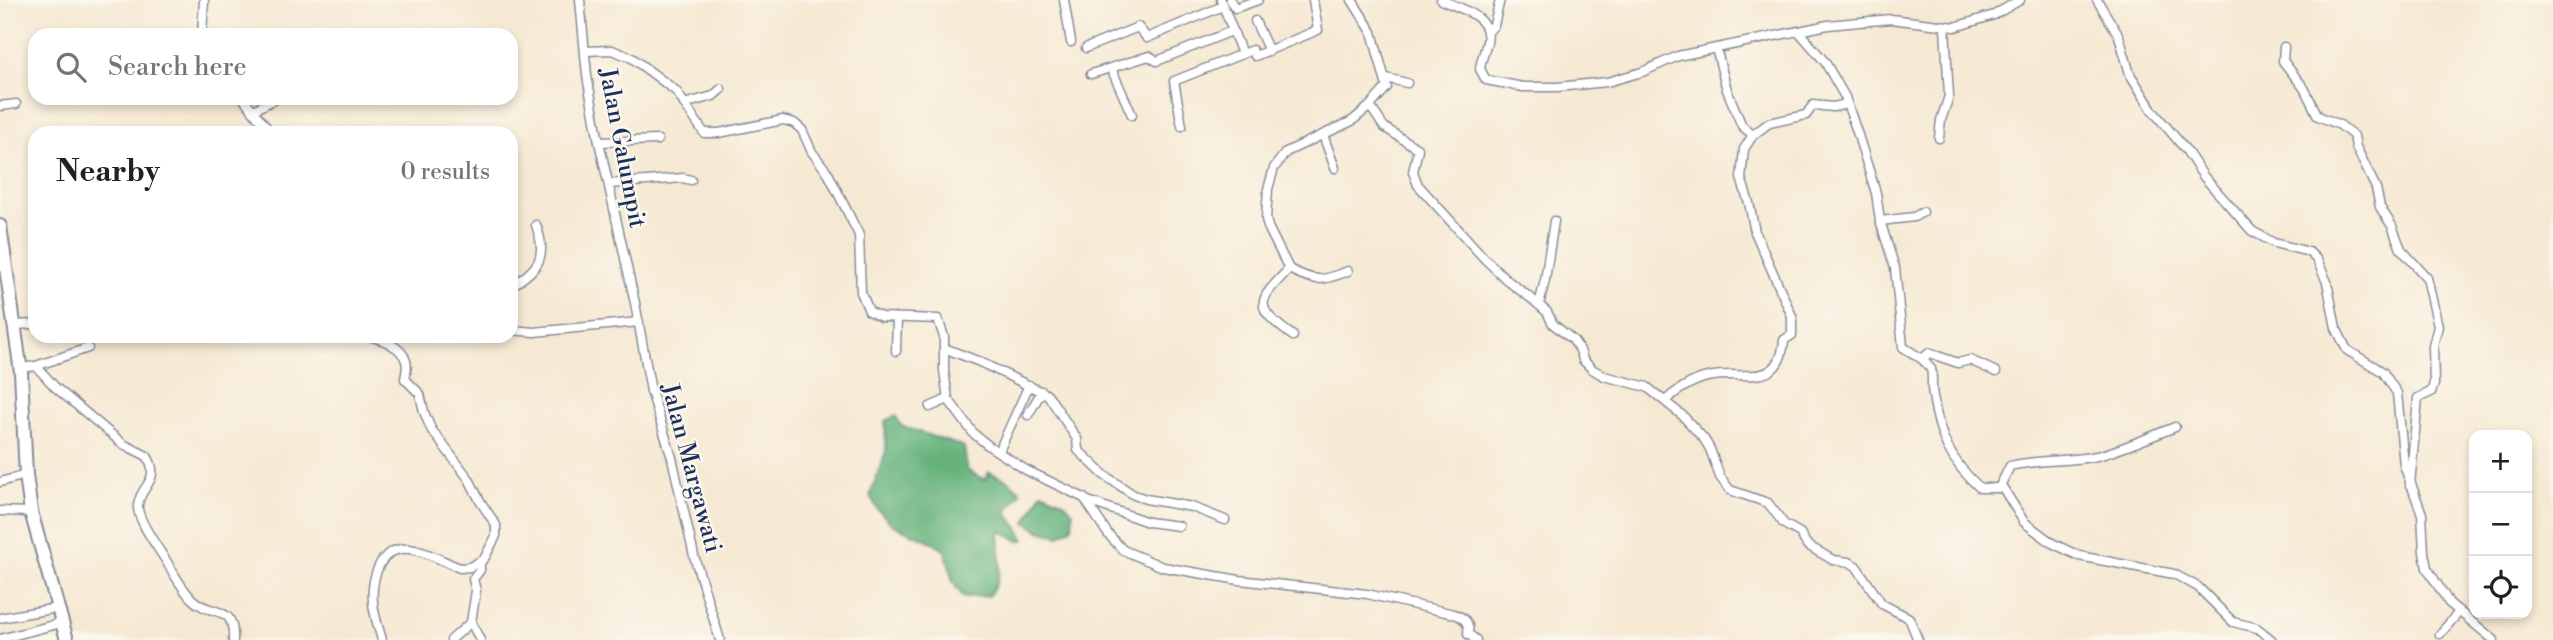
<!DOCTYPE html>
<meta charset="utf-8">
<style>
body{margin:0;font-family:"Libre Bodoni",serif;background:#f6f6f6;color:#202124}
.controls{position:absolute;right:21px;bottom:21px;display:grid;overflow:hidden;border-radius:14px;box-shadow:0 4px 10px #0003}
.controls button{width:63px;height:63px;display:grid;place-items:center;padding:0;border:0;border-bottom:2px solid #e0e0e0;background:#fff;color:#202124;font:35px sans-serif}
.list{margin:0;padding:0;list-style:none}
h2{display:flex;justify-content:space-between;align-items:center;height:91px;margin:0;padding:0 28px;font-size:30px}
h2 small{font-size:23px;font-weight:400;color:#757577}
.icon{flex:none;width:38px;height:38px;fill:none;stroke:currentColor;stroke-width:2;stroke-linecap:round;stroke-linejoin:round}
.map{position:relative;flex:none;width:2553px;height:640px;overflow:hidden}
.search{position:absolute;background:#fff;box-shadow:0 4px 10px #0003;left:28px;top:28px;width:490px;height:77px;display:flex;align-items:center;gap:18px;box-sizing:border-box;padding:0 24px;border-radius:21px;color:#757577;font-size:26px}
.panel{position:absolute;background:#fff;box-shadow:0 4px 10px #0003;left:28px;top:126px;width:490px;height:217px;border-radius:21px}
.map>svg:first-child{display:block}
.forest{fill:#65b27c;stroke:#40706d;stroke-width:2}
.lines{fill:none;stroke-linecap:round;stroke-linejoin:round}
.street-casing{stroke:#888c98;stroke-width:11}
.primary-casing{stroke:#888c98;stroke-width:16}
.street{stroke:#fff;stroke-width:8}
.primary{stroke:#fff;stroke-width:12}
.labels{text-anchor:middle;stroke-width:5;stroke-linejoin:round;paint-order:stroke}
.street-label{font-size:24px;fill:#1b2f5e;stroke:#fbf7ec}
</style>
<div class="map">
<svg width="2553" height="640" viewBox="0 0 2553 640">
<rect width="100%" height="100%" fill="#fbf7ec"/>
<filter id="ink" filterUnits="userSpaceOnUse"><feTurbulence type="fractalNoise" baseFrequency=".0143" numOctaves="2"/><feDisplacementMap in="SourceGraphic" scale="14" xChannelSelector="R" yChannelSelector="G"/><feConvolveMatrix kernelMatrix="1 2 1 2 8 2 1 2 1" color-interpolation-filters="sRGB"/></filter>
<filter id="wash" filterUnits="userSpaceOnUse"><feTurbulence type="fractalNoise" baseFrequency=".00686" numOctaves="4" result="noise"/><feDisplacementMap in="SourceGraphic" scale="28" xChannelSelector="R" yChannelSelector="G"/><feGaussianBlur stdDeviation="1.57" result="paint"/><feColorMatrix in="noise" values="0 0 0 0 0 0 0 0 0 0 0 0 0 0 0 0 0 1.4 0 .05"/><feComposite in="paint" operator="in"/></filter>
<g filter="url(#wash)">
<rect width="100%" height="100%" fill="#f6e9d3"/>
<g class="forest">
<path d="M896 416 901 426 964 447 967 470 985 480 989 472 1008 480 1021 492 1007 511C1011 523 1021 528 1024 540L1019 541 1003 532 999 534C1000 555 1004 579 988 596L963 597 953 582 946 552 935 543 893 525 878 510 870 496 886 451 885 421Z"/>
<path d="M1042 492 1064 502 1073 512 1072 527 1059 536 1040 531 1026 522Z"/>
</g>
</g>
<g filter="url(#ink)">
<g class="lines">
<defs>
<g id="street">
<path d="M580 0 587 76 599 142 635 303 651 391 672 458 694 556 720 640"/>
<path d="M1064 0 1071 42"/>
<path d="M1221 0 1242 54"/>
<path d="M1230 0 1235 8 1258 0"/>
<path d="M1441 0C1459 8 1493 16 1487 42 1485 51 1481 59 1480 69L1486 80 1523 87H1557L1607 82 1642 72 1678 56 1828 25 1891 19 1955 27 1994 15 2020 0"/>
<path d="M2097 0 2119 36 2130 74 2153 111 2186 150 2204 177 2252 231 2274 243 2309 252 2317 260 2327 282 2336 328 2347 350 2383 372 2397 393 2404 465 2422 514 2424 553 2427 568 2449 603 2494 640"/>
<path d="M1255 21 1269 51"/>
<path d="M1487 33 1494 25 1500 0"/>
<path d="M1800 33 1825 62 1845 97 1857 132 1876 193 1880 221 1895 268 1903 347 1922 359 1931 369C1933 378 1931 387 1933 396 1939 436 1950 461 1980 488H2003L2024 522 2052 543 2079 556 2174 574 2198 587 2233 622 2257 628 2272 640"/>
<path d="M202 35 204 0"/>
<path d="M2284 47 2283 61 2304 88 2318 116 2340 125 2354 136 2356 147 2376 188 2380 207 2392 226 2401 249 2427 278 2438 326 2433 346 2434 384 2431 392 2418 398 2410 485"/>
<path d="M1086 48 1138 27 1147 38 1223 6"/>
<path d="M1716 48 1727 90 1742 126 1753 135"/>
<path d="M585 51 612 50 632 58 676 91 704 133H719L783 120 794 123 802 130 812 152 828 173 859 235 861 292 869 311 881 317 938 319 944 337V370L948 399 974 434 989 446 1026 470 1084 498 1108 534 1123 550 1163 567 1239 580 1367 594 1454 614C1464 617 1470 623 1468 634L1476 640"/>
<path d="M1111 68 1132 115"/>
<path d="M1091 74 1149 56 1157 61 1232 31"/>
<path d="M1386 78 1407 83"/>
<path d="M243 98 271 133"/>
<path d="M684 104 713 96 721 89"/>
<path d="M0 106 16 104"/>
<path d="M1370 106 1384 127 1418 149 1413 172 1418 185 1484 258 1508 281 1532 299 1547 312 1553 324 1573 340 1580 350 1583 360 1592 369 1604 376 1647 387 1683 416 1704 439 1710 449 1720 477 1730 490 1768 503 1784 524 1800 533 1807 545 1833 560 1849 562 1856 566 1882 604 1909 618 1918 640"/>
<path d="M253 110 278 98"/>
<path d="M1182 126 1174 81 1252 50 1255 56 1318 30 1313 0"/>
<path d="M1323 135 1335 168"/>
<path d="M1939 138 1941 120 1949 96 1945 27"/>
<path d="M599 142 658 140"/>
<path d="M609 184 683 178 691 180"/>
<path d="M1880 221 1914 217 1923 212"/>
<path d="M1289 269C1315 282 1321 282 1348 271"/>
<path d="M511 286C539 269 548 257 536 225"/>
<path d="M1539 305 1545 280 1554 221"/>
<path d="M14 325 35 324"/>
<path d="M511 330 534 332 639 322"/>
<path d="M367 336C380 338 402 346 406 361 408 366 406 373 405 379L420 394 424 412 431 429 469 479 480 501 496 525V536L484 559 470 567 460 568C444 562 427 551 409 549 379 546 371 579 373 603 374 616 379 628 382 640"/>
<path d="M1293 336C1252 306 1257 302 1289 269L1268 227 1266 219 1268 189 1274 168 1286 152 1352 121 1370 106 1387 87 1372 32 1352 0"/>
<path d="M944 348 980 362 1048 395 1077 439 1078 450 1104 475 1134 495 1146 499 1192 507 1225 520"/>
<path d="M896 351 897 318"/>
<path d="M1922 359 1929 353 1958 363 1970 360 1996 372"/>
<path d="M36 366 88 348"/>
<path d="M20 368 36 366 55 387 123 444 147 456C162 480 140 486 138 505 136 518 158 548 165 559 173 572 181 588 192 599 211 618 235 602 233 640"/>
<path d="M1666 400C1680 388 1695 378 1714 376 1746 371 1780 389 1784 340L1792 335V316L1755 232 1749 203 1741 178 1744 149 1753 135 1769 123 1806 115 1813 105 1833 107 1847 104"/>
<path d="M930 407 948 399"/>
<path d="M1028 415 1042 391"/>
<path d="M999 451 1029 385"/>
<path d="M0 482 26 475"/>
<path d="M1999 488 2010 466C2039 459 2068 462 2097 456 2124 449 2149 437 2175 427"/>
<path d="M1088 501 1148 522 1179 526"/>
<path d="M0 511 31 512"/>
<path d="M0 618 57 608"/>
<path d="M471 622 480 640"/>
<path d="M2440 634 2459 612"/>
<path d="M0 639 61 623"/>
<path d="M451 640 471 622 476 591 473 579 480 570V563"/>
</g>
<path id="primary" d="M0 226 21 372 26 475 31 512 67 640"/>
</defs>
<use href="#street" class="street-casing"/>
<use href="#primary" class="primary-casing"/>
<use href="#street" class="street"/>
<use href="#primary" class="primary"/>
</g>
</g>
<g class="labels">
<g class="street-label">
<text transform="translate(623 148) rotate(79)" y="8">Jalan Galumpit</text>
<text transform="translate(692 468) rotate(75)" y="8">Jalan Margawati</text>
</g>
</g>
</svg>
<div class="controls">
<button>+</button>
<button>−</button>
<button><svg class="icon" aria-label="locate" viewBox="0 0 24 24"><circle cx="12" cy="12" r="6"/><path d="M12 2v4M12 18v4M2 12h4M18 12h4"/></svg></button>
</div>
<div class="search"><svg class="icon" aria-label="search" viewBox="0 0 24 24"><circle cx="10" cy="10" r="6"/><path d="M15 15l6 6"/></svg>Search here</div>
<section class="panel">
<h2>Nearby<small>0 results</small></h2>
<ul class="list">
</ul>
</section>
</div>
